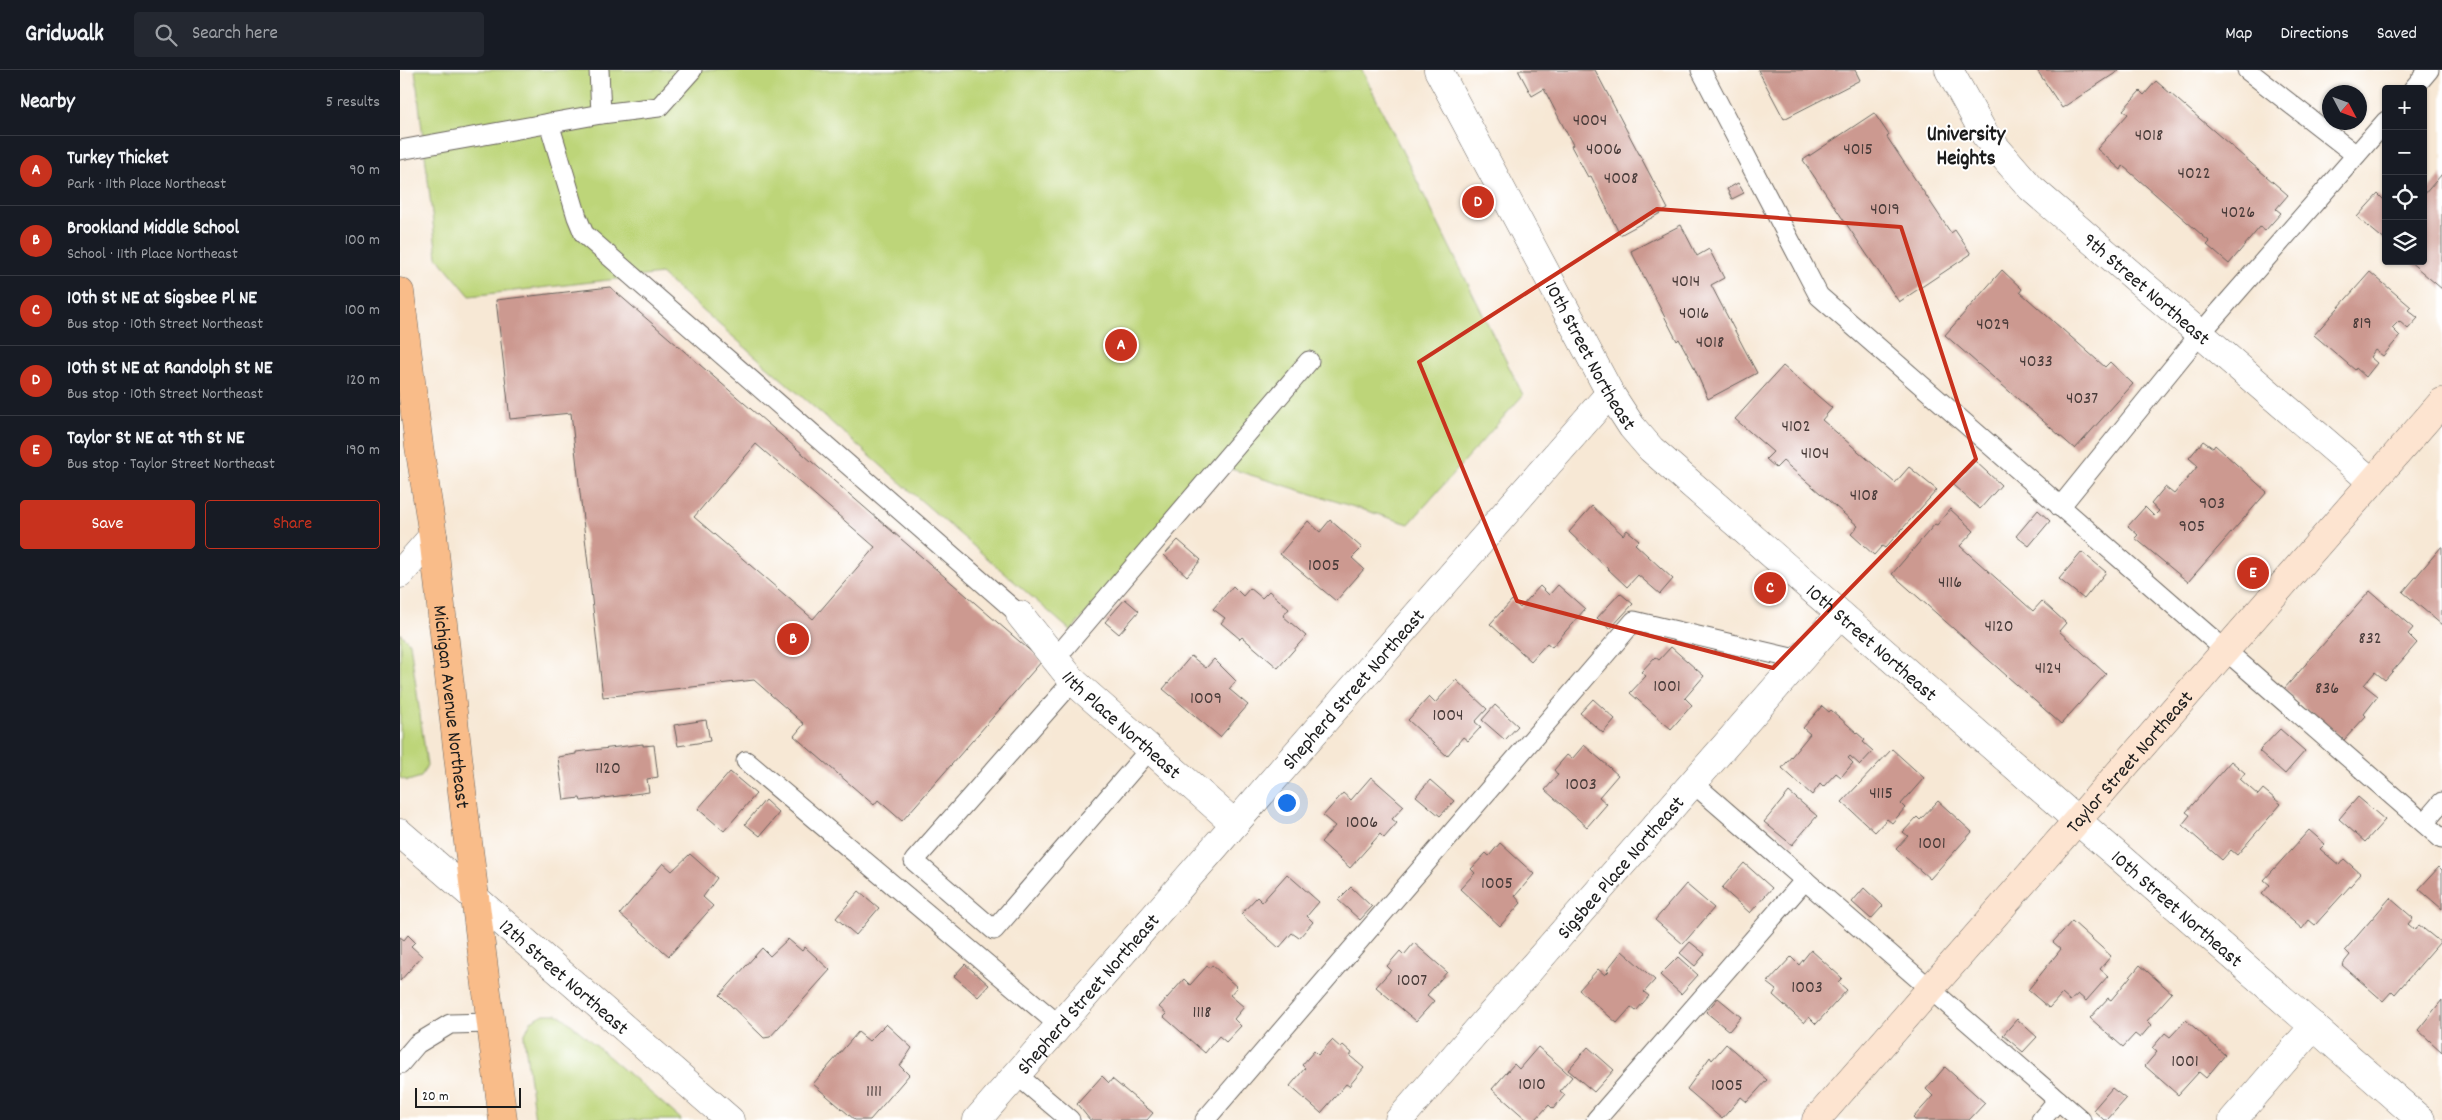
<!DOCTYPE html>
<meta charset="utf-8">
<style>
body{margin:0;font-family:Dekko,sans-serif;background:#242831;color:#f1f3f6}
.controls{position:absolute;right:15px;top:15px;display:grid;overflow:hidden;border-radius:5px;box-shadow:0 1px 4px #0004}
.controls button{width:45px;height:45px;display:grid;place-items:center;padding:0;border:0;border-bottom:1px solid #363941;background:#171b24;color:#f1f3f6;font:25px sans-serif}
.compass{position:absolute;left:1922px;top:15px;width:45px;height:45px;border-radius:50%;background:#171b24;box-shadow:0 1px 4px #0004;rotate:131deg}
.scale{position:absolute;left:15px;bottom:12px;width:106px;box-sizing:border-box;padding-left:5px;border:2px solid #1c1c1c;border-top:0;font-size:14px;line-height:18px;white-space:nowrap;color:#1c1c1c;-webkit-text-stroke:4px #fff;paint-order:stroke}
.you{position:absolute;left:886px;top:732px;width:18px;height:18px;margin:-12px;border:4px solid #fff;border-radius:50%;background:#1a73e8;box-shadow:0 0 0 8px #1a73e833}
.badge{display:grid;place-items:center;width:32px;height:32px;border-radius:50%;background:#c8321e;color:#fff;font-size:16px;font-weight:700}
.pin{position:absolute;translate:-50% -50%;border:2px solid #fff;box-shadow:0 1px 5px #0006}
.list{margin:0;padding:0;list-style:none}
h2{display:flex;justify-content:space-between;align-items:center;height:65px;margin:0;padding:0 20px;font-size:21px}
h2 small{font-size:16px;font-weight:400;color:#9ea1a6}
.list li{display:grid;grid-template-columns:32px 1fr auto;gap:15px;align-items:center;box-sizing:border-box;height:70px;padding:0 20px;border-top:1px solid #363941}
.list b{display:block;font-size:19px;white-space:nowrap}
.list p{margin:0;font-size:16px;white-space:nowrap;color:#9ea1a6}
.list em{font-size:16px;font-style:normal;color:#9ea1a6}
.actions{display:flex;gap:10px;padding:15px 20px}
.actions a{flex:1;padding:11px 0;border:1px solid #c8321e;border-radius:5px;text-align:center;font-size:18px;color:#c8321e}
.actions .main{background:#c8321e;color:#fff}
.icon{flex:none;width:28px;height:28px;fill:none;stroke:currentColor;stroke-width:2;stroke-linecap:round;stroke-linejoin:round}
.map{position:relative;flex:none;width:2042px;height:1050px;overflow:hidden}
header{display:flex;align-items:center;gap:30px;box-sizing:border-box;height:70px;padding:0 25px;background:#171b24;border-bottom:1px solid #363941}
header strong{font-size:24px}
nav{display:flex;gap:28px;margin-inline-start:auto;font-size:18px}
.search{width:350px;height:45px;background:#242831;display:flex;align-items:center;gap:12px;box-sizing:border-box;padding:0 18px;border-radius:5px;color:#9ea1a6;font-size:19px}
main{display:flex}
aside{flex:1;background:#171b24}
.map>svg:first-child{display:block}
.green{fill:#bdd579;stroke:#6c784a}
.building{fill:#cc9990;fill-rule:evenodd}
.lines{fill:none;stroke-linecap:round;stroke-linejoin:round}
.service-casing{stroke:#69635d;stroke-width:21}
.minor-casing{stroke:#69635d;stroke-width:29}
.tertiary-casing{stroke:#69635d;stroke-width:29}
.secondary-casing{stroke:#69635d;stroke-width:29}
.primary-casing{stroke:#69635d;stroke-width:29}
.service{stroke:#fff;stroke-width:19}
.minor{stroke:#fff;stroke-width:28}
.tertiary{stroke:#fff;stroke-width:28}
.secondary{stroke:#fde4d0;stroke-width:28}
.primary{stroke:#f9bc89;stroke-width:28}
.marked{fill:none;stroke:#c8321e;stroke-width:4;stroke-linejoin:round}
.labels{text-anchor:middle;stroke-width:4;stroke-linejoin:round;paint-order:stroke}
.number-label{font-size:18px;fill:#483b39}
.street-label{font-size:20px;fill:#1c1c1c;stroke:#fff}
.neighbourhood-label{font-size:21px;font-weight:bold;fill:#1c1c1c;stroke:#fff}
</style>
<header>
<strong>Gridwalk</strong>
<div class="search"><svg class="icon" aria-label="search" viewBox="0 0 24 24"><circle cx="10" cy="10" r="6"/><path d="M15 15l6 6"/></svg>Search here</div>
<nav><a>Map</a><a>Directions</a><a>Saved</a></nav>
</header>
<main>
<aside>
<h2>Nearby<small>5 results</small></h2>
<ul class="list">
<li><span class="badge">A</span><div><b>Turkey Thicket</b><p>Park · 11th Place Northeast</p></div><em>90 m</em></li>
<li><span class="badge">B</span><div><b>Brookland Middle School</b><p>School · 11th Place Northeast</p></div><em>100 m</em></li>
<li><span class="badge">C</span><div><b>10th St NE at Sigsbee Pl NE</b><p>Bus stop · 10th Street Northeast</p></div><em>100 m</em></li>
<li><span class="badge">D</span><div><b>10th St NE at Randolph St NE</b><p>Bus stop · 10th Street Northeast</p></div><em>120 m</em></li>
<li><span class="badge">E</span><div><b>Taylor St NE at 9th St NE</b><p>Bus stop · Taylor Street Northeast</p></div><em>190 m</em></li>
</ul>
<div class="actions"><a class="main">Save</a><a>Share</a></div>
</aside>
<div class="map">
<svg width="2042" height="1050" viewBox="0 0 2042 1050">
<rect width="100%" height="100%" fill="#fff"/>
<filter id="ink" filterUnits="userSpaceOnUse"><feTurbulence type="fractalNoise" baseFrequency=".02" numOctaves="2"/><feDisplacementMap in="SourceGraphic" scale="10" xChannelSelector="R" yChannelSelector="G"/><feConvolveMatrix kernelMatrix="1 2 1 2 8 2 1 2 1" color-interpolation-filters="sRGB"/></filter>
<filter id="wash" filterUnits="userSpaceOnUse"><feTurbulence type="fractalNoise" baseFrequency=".0096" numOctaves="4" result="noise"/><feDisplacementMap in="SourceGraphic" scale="20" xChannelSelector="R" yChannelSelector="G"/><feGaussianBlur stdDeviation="1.12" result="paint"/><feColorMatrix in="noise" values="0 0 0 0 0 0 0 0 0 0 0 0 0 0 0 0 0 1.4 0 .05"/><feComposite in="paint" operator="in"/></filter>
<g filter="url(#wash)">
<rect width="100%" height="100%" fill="#f7e8d5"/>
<g class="green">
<path d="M15 0H962L1123 325 1009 454 812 393 671 561 261 204 70 226 37 187Z"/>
<path d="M0 563 10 573 27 695 21 707 8 711 0 708Z"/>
<path d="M144 944H157L164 948 282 1050H135L124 966 131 951Z"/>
</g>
<g id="blocks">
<g class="building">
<path d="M1118 0H1195L1268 139 1220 165 1191 106 1188 107 1171 76 1173 75 1144 19 1132 26Z"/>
<path d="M1358 0H1455L1460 10 1384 49Z"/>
<path d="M1637 0H1720L1662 38Z"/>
<path d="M1756 11 1888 125 1876 139 1881 143 1865 161 1860 157 1829 194 1807 175 1810 172 1723 96 1721 100 1697 79 1728 44 1723 40 1740 21 1744 25Z"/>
<path d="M1474 43 1489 65 1487 67 1551 163 1555 160 1571 184 1499 232 1403 90Z"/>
<path d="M2042 104V219L2009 191H2023V126Z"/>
<path d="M1338 113 1344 123 1332 129 1327 119Z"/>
<path d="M1978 124 1986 132V171L1957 147Z"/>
<path d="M1281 155 1297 186 1309 179 1324 208 1311 215 1357 303 1308 329 1293 295 1279 269 1277 271 1231 181Z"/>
<path d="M1602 200 1622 219 1620 222 1705 297 1710 292 1733 314 1675 379 1545 265Z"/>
<path d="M1970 202 2011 237 2008 240 2018 248 2008 259 1999 251 1992 258 2000 266 1983 286 1975 280 1970 287 1977 293 1966 307 1956 298 1955 300 1914 265Z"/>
<path d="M210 217 642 591 502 751 478 730 474 735 394 666 404 654 354 610 203 627 171 343 110 349 96 230ZM356 374 475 477 413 549 294 447Z"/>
<path d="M1383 296 1432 338 1422 350 1495 413 1509 397 1537 420 1485 478 1482 476 1474 485 1451 464 1458 456 1383 391 1376 398 1366 389 1373 382 1335 349Z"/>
<path d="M1803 371 1813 378 1815 375 1867 422 1788 512 1735 468 1738 465 1728 456 1745 437 1754 446 1759 441 1751 434 1765 417 1774 424 1798 396 1789 388Z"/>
<path d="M1575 391 1601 415 1580 439 1553 415Z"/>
<path d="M1192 436 1223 465 1227 460 1239 470 1235 474 1273 509 1260 524 1238 505 1227 517 1169 462Z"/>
<path d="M1550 439 1574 461 1560 476 1633 541 1642 531 1666 553 1659 561 1706 604 1661 654 1492 504 1535 454 1537 455Z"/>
<path d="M1638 440 1650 451 1629 476 1616 466Z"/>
<path d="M930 450 962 478 952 488 964 499 936 531 880 484 908 451 920 462Z"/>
<path d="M778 470 801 490 787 506 764 485Z"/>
<path d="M2042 476V555L2003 522Z"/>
<path d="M1682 482 1706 502 1684 529 1659 509Z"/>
<path d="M1158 515 1185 539 1152 577 1147 573 1131 591 1090 554 1112 530 1120 538 1140 516 1149 525Z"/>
<path d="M833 516 843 526 850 518 862 528 869 521 889 539 883 546 906 566 878 598 842 567 840 569 821 553 825 548 813 539Z"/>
<path d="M1970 521 2013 558 2008 564 2017 573 1985 610 1975 602 1964 615 1978 626 1964 644 1966 646 1944 670 1884 619Z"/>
<path d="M1220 523 1233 534 1210 559 1197 548Z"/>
<path d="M725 529 739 541 719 564 705 552Z"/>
<path d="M1271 577 1304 606 1285 628 1292 635 1271 659 1230 623 1246 606 1241 602 1255 587 1259 590Z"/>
<path d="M791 586 806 598 814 589 836 611 829 619 848 635 820 667 763 619Z"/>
<path d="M1056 610 1087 639 1075 652 1081 657 1068 671 1063 667 1047 686 1008 650 1029 627 1035 633Z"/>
<path d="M1193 629 1215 649 1203 663 1180 643Z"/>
<path d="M1095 635 1118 656 1105 670 1082 650Z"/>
<path d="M1422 636 1429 642 1431 640 1465 670 1463 672 1473 681 1460 695 1450 686 1448 688 1453 693 1441 707 1436 703 1423 717 1420 714 1412 725 1382 698 1410 664 1403 658Z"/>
<path d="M306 650 310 671 278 676 274 655Z"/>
<path d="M1880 659 1905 681 1885 704 1859 681Z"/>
<path d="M243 674V676L254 675 258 707 247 709 249 722 181 731 180 728 164 730 158 687 176 684V682Z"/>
<path d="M1184 675 1218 705 1199 727 1207 734 1187 757 1145 720 1158 705 1154 700 1167 685 1172 689Z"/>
<path d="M1492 679 1524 708 1501 734 1505 738 1492 753 1487 749 1475 762 1442 732Z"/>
<path d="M1831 691 1845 703 1840 709 1850 718 1858 725 1863 719 1881 734 1837 785 1831 780 1822 790 1782 755 1790 745 1786 742Z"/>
<path d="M330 702 356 724 324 761 298 739Z"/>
<path d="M971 707 1004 736 992 749 997 753 984 768 980 764 950 798 921 772 935 756 923 746 943 723 951 730Z"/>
<path d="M1030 710 1054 731 1040 746 1016 726Z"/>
<path d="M1389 722 1417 746 1392 775 1364 752Z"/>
<path d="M1958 727 1985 750 1965 772 1939 749Z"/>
<path d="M365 730 379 743 360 766 345 754Z"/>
<path d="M1538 731 1572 762 1530 809 1496 779 1508 766 1503 762 1517 747 1520 750Z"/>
<path d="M1909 760 1925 774 1920 779 1939 795 1944 789 1961 804 1915 855 1909 850 1902 859 1862 824 1870 815 1864 810Z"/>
<path d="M1100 773 1134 804 1115 826 1121 833 1100 856 1060 819 1075 803 1071 799 1086 783 1089 786Z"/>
<path d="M290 784 317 808 303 827 313 836 269 886 220 844 263 793 272 801Z"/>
<path d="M1344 793 1372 818 1350 843 1322 818Z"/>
<path d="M2039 797 2042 800V839L2019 819Z"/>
<path d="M887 804 919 832 907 846 913 852 899 868 892 863 879 878 841 844 857 827 862 832Z"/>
<path d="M1286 814 1314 838 1283 874 1255 850Z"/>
<path d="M951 817 972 837 960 850 938 830Z"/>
<path d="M1464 818 1483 836 1471 849 1452 832Z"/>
<path d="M459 821 479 838 456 865 436 848Z"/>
<path d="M1990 828 2013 848 2008 854 2015 860 2019 855 2040 872 1995 924 1992 921 1983 931 1942 895 1950 885 1945 880Z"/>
<path d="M1672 851 1711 886 1700 899 1708 906 1686 931 1678 924 1670 931 1662 924 1649 938 1628 920 1661 879 1653 872Z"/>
<path d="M8 865 15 872 11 876 22 886 0 911V867L4 870Z"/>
<path d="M388 869 402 881 405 877 430 900 370 967 364 968 320 925 362 878 370 886Z"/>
<path d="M1290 872 1305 884 1295 896 1280 883Z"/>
<path d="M1014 873 1047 902 1027 925 1034 931 1016 951 976 917 991 900 987 896 1000 881 1004 885Z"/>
<path d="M1411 880 1442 908 1438 912 1447 920 1416 954 1409 947 1404 953 1373 925 1376 920 1367 913 1391 887 1399 895Z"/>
<path d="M1222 881 1255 910 1244 922 1249 926 1236 941 1231 937 1217 953 1179 920 1198 899 1205 905 1209 901 1207 900Z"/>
<path d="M1278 887 1298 905 1281 924 1260 905Z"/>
<path d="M565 894 589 915 578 927 554 906Z"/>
<path d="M812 895 837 917 830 925 844 937 834 949 841 956 826 972 819 966 805 983 764 947 767 944 759 937 784 909 790 915 807 896 810 898Z"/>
<path d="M1740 895 1772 923 1747 951 1751 955 1740 968 1735 964 1723 977 1690 948 1708 928 1711 930Z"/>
<path d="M1318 928 1341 947 1329 961 1306 942Z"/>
<path d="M2042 930V982L2018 960Z"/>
<path d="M1617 949 1637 967 1623 982 1603 965Z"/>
<path d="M1786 950 1825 985 1806 1008 1799 1002 1778 1025 1745 996 1757 982 1752 978 1765 963 1770 967Z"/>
<path d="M486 954 512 978 500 996 509 1005 470 1050H455L413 1014 458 962 469 971Z"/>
<path d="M932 970 941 978 943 975 952 983 950 986 964 998 949 1016 946 1014 921 1043 890 1016 905 998 902 995 914 981 918 985Z"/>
<path d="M1326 974 1367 1010 1347 1032 1341 1027 1322 1049 1287 1019 1310 987 1312 990Z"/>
<path d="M1138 977 1172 1007 1160 1021 1165 1025 1153 1039 1149 1035 1135 1050H1127L1092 1019 1114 994 1119 999Z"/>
<path d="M1188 977 1214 1000 1194 1022 1168 1000Z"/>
<path d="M1545 997 1585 1033 1569 1050H1515L1513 1048 1533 1026 1526 1019Z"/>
<path d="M702 1006 709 1013 712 1009 753 1043 747 1050H690L677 1034Z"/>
<path d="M1712 1018 1726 1029 1707 1050H1704L1693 1040Z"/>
</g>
</g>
</g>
<g filter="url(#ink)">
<use href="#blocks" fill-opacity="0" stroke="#69635d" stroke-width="1"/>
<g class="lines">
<defs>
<g id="service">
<path d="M199 0 201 44"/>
<path d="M1301 0 1419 226 2042 769"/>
<path d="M1847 0 1956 85"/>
<path d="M2013 19 2029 0"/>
<path d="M149 53 177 147 184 164 620 545"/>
<path d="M0 80 201 44 259 37 292 0"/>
<path d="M1660 437 1800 264 1986 51"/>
<path d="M655 589 909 291"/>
<path d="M673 611 514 791 594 860 750 679"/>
<path d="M346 691 659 955"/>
<path d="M1293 713 1681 1050"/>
<path d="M2024 753 2042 732"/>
<path d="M0 994 17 974 50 954 91 953"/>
<path d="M617 1005 670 1050"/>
<path d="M805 1050 1234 551 1400 590"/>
<path d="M1196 1050 1405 810"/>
<path d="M1641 1050 1658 1030"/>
</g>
<g id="minor">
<path id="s1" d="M1038 0 1210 323 1232 357 1251 379 2021 1050"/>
<path id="s2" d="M1549 0 1585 65 1631 118 1972 412"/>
<path d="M0 504 33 466"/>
<path id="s3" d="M620 545 673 611 835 754"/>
<path id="s4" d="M75 828 330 1050"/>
<path id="s5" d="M577 1050 1210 323"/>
<path id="s6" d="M999 1050 1440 544"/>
<path d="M1833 1050 1914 956"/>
</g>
<path id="tertiary" d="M0 763 75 828"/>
<g id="secondary">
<path id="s7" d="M1416 1050 2042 332"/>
</g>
<g id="primary">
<path id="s8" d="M0 222 19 376 33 466 66 756 103 1050"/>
</g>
</defs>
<use href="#service" class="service-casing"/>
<use href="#minor" class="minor-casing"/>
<use href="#tertiary" class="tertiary-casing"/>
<use href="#secondary" class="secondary-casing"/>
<use href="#primary" class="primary-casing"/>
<use href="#service" class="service"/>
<use href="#minor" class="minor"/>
<use href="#tertiary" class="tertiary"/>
<use href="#secondary" class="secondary"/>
<use href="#primary" class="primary"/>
</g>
</g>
<path class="marked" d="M1257 139 1501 157 1576 389 1373 598 1117 531 1019 292Z"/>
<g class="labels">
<g class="number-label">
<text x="1190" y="55">4004</text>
<text x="1749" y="70">4018</text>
<text x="1204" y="84">4006</text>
<text x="1458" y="84">4015</text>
<text x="1794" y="108">4022</text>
<text x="1221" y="113">4008</text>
<text x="1485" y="144">4019</text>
<text x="1838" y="147">4026</text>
<text x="1286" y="216">4014</text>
<text x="1294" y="248">4016</text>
<text x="1962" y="258">819</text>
<text x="1593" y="259">4029</text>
<text x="1310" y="277">4018</text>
<text x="1636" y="296">4033</text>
<text x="1682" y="333">4037</text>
<text x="1396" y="361">4102</text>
<text x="1415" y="388">4104</text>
<text x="1464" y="430">4108</text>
<text x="1812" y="438">903</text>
<text x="1792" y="461">905</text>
<text x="924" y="500">1005</text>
<text x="1550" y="517">4116</text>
<text x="1599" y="561">4120</text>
<text x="1970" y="573">832</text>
<text x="1648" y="603">4124</text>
<text x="1267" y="621">1001</text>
<text x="1927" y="623">836</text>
<text x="806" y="633">1009</text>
<text x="1048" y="650">1004</text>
<text x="208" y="703">1120</text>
<text x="1181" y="719">1003</text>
<text x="1481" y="728">4115</text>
<text x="962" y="757">1006</text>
<text x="1532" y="778">1001</text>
<text x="1097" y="818">1005</text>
<text x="1012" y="915">1007</text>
<text x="1407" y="922">1003</text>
<text x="802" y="947">1118</text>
<text x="1785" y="996">1001</text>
<text x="1132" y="1019">1010</text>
<text x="1327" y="1020">1005</text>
<text x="474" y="1026">1111</text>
</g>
<g class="street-label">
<text dy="7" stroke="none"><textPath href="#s2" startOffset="298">9th Street Northeast</textPath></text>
<text dy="7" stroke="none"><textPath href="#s1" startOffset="324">10th Street Northeast</textPath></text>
<text dy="7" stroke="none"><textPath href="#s1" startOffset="729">10th Street Northeast</textPath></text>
<text dy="7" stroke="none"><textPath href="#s5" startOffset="572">Shepherd Street Northeast</textPath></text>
<text dy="7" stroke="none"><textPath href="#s8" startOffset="418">Michigan Avenue Northeast</textPath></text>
<text dy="7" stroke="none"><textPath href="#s3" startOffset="150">11th Place Northeast</textPath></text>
<text dy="7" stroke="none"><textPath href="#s7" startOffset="476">Taylor Street Northeast</textPath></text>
<text dy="7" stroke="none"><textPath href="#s6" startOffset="336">Sigsbee Place Northeast</textPath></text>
<text dy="7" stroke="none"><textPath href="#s1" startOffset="1134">10th Street Northeast</textPath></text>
<text dy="7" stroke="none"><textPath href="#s4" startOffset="119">12th Street Northeast</textPath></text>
<text dy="7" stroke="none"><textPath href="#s5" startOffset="168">Shepherd Street Northeast</textPath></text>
</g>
<g class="neighbourhood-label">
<text x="1566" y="70">University<tspan x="1566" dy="24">Heights</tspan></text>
</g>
</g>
</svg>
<div class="controls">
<button>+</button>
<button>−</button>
<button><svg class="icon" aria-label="locate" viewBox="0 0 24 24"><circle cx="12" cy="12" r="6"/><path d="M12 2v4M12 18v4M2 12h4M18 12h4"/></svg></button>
<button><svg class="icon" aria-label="layers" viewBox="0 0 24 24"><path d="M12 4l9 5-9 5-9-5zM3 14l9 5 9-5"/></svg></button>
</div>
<svg class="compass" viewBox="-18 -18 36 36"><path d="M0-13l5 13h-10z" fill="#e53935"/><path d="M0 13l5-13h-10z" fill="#9ea1a6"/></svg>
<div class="scale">20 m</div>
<div class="you"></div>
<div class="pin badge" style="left:721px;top:275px">A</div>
<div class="pin badge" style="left:393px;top:569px">B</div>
<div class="pin badge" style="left:1370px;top:518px">C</div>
<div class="pin badge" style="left:1078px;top:132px">D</div>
<div class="pin badge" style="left:1853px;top:503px">E</div>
</div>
</main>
